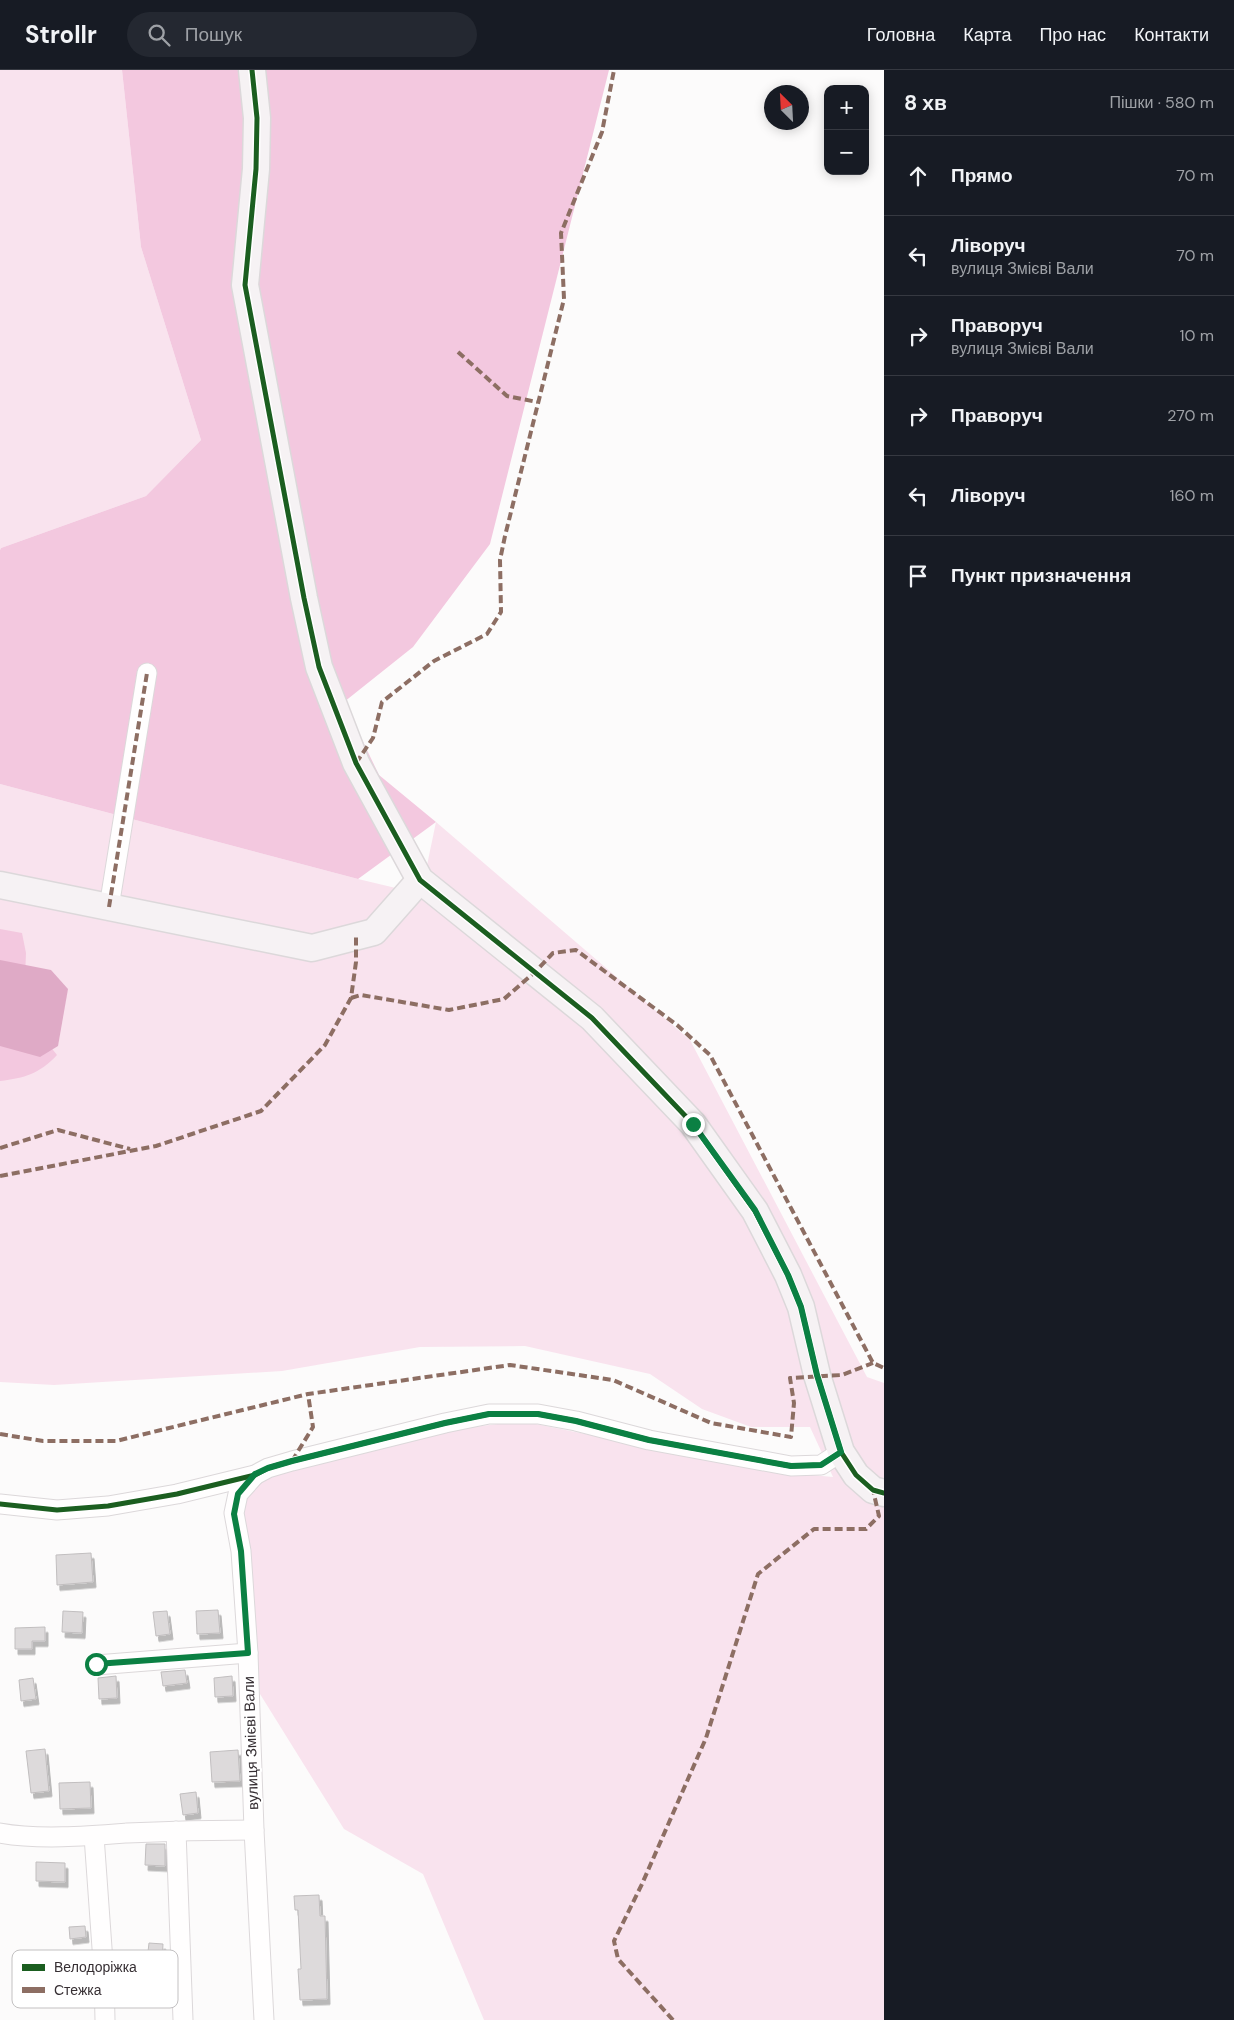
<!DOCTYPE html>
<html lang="uk">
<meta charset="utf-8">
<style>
body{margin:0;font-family:"DM Sans",sans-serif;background:#242831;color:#f1f3f6}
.controls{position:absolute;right:15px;top:15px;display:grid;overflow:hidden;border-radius:10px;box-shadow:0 2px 12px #0003}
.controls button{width:45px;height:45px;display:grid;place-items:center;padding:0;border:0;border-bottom:1px solid #363941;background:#171b24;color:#f1f3f6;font:25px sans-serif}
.compass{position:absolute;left:764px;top:15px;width:45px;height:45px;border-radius:50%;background:#171b24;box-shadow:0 2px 12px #0003;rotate:336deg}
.stop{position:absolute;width:15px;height:15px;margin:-11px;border:4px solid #0b8043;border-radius:50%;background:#fff}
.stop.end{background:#0b8043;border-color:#fff;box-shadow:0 1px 5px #0008}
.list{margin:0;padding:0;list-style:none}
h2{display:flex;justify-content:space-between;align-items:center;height:65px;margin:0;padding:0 20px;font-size:21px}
h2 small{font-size:16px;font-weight:400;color:#9ea1a6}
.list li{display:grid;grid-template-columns:32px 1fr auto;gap:15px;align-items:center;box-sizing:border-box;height:80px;padding:0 20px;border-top:1px solid #363941}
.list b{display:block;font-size:19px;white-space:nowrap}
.list p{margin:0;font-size:16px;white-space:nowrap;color:#9ea1a6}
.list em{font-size:16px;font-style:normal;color:#9ea1a6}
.icon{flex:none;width:28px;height:28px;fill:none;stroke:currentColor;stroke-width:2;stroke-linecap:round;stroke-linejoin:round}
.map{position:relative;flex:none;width:884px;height:1950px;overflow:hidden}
header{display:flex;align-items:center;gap:30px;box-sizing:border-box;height:70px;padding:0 25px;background:#171b24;border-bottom:1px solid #363941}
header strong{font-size:24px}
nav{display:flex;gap:28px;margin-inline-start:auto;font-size:18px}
.search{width:350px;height:45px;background:#242831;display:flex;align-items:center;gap:12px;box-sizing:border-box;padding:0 18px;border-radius:28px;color:#9ea1a6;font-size:19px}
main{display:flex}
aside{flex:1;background:#171b24}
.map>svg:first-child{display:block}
.green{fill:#f9e3ee}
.forest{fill:#f3c8df}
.water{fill:#dfaac6}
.building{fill:#dddadb;stroke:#c1bebf;filter:url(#shadow)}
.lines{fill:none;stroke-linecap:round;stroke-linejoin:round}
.street-casing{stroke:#dcd8da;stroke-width:21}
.secondary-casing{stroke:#dcd8da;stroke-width:29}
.street{stroke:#fffefe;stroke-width:19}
.secondary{stroke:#f6f2f4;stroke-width:26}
.quiet{stroke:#8d6e63;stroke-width:4;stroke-dasharray:8 4;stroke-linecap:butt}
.cycleway-casing{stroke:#fff;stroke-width:8}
.cycleway{stroke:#1b5e20;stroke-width:5}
.route{stroke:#0b8043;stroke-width:6}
.labels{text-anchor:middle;stroke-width:4;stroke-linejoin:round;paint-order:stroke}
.street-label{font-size:15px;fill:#362f33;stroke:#fff}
.key{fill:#fff;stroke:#c3c1c2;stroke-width:1}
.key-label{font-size:14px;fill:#362f33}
</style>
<header>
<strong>Strollr</strong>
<div class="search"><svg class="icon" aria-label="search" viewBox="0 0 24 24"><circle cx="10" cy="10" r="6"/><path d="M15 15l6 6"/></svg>Пошук</div>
<nav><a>Головна</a><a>Карта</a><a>Про нас</a><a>Контакти</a></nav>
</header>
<main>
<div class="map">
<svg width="884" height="1950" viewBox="0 0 884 1950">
<defs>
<filter id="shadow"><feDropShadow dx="3" dy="5.5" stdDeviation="0" flood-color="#0004"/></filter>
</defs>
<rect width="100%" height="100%" fill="#fcfbfb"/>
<g class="green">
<path d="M0 0H122L141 177 201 370 146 426 1 478 0 480Z"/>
<path d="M0 714 358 809 421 824 436 752 690 970 867 1307 884 1313V1950H484L423 1804 344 1759 260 1624 243 1435 255 1410 465 1358 521 1351 769 1401 833 1407 810 1357H751L702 1339 650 1304 525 1276 420 1277 282 1301 54 1315 0 1312Z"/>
</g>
<g class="forest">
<path d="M122 0H609L490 474 413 577 344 632 379 705 436 752 358 809 0 714V480L1 478 146 426 201 370 141 177Z"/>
<path d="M0 859 22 863 26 883 25 908 38 961 57 985C39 1004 25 1008 0 1011Z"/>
</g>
<path class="water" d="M0 890 51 900 68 919 58 976 40 987 0 976Z"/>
<g class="building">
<path d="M91 1483 93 1512 57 1515 56 1485Z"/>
<path d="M218 1540 220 1563 197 1564 196 1541Z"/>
<path d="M63 1541 83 1542 82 1563 62 1562Z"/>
<path d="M167 1541 170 1564 156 1566 153 1542Z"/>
<path d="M45 1557V1571H32V1579H15V1558Z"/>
<path d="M185 1600 187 1613 163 1616 161 1602Z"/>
<path d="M116 1606 117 1628 99 1629 98 1608Z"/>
<path d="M232 1606 233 1626 215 1627 214 1608Z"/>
<path d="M33 1608 36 1629 21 1631 19 1610Z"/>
<path d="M45 1679 49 1721 31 1723 26 1681Z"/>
<path d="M238 1680 240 1711 212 1712 210 1682Z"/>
<path d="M90 1712 91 1738 60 1739 59 1713Z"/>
<path d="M196 1722 198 1743 183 1745 180 1724Z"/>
<path d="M146 1774H165V1796L145 1795Z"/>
<path d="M36 1792 65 1793V1812L36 1811Z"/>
<path d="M319 1825 320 1846H325L327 1929 300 1930 298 1899H301L298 1840H295L294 1826Z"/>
<path d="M85 1856 86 1867 70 1869 69 1857Z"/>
<path d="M149 1873 163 1874 162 1892 147 1890Z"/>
</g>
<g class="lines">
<defs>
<g id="street">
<path d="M109 837 147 603"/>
<path d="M255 1405 238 1424 234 1443 241 1481 248 1583 254 1760 264 1950"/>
<path d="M0 1434 57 1440 108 1436 177 1424 255 1405 268 1398 292 1391 445 1353 489 1344H538L576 1351 649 1370 791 1396 821 1395 841 1382"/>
<path d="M96 1595 248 1583"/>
<path d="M176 1761 183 1950"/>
<path d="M0 1763C38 1770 88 1766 127 1763 169 1761 212 1760 254 1760"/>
<path d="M94 1766 104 1906 105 1950"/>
</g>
<g id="secondary">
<path d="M252 0 257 48 256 99 245 215 304 528 319 597 356 693 420 810 592 948 693 1054 755 1141 788 1205 801 1237 817 1305 841 1382 856 1405 873 1420 884 1423"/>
<path d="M0 815 312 878 374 862 420 810"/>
</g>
</defs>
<use href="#street" class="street-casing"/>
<use href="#secondary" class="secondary-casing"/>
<use href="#street" class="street"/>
<use href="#secondary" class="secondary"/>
<g class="quiet">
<path d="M458 282 507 326 537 332"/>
<path d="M356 693 373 668 382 632 434 591 487 564 501 542 500 490 505 466 564 229 561 163 602 62 614 0"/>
<path d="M109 837 147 603"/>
<path d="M351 928 361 925 449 940 504 929 535 902 553 883 576 880 677 955 710 985 873 1293 884 1298"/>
<path d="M0 1078 58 1060 130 1079"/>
<path d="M0 1106 156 1076 261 1041 325 975 351 928 356 892V866"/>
<path d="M0 1364 43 1371H116L308 1324 510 1295 613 1310 711 1353 791 1367 794 1333 790 1308 842 1305 873 1293"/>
<path d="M292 1391 313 1357 308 1324"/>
<path d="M673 1950 618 1889 614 1871 642 1814 706 1668 758 1504 814 1459H866L879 1446 873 1420"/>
</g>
<defs>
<g id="cycleway">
<path d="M252 0 257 48 256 99 245 215 304 528 319 597 356 693 420 810 592 948 693 1054 755 1141 788 1205 801 1237 817 1305 841 1382 856 1405 873 1420 884 1423"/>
<path d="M0 1434 57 1440 108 1436 177 1424 255 1405 268 1398 292 1391 445 1353 489 1344H538L576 1351 649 1370 791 1396 821 1395 841 1382"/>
</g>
</defs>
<use href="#cycleway" class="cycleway-casing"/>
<use href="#cycleway" class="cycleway"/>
</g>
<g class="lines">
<path class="route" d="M96 1594 248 1583 241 1481 234 1444 238 1424 255 1404 268 1398 292 1391 445 1353 489 1344H538L576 1351 649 1370 791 1396 821 1395 841 1382 817 1305 801 1237 788 1205 755 1140 693 1054"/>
</g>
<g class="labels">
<g class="street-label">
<text transform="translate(251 1673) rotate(-92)" y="5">вулиця Змієві Вали</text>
</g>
</g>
<rect x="12" y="1880" width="166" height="58" rx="8" class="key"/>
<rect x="22" y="1894" width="23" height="7" fill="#1b5e20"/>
<rect x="22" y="1917" width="23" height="6" fill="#8d6e63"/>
<g class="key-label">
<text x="54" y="1902">Велодоріжка</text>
<text x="54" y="1925">Стежка</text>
</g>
</svg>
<div class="controls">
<button>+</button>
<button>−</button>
</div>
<svg class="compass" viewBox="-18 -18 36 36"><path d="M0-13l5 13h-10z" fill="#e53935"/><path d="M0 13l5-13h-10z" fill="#9ea1a6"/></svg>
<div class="stop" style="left:96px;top:1594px"></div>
<div class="stop end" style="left:693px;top:1054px"></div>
</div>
<aside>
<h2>8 хв<small>Пішки · 580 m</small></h2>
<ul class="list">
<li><svg class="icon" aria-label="ahead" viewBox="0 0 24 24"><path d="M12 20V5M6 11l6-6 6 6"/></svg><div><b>Прямо</b></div><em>70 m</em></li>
<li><svg class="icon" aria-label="left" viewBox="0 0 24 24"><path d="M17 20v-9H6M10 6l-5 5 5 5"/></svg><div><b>Ліворуч</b><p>вулиця Змієві Вали</p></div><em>70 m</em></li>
<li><svg class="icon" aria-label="right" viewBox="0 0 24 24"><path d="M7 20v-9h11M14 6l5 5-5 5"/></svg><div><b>Праворуч</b><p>вулиця Змієві Вали</p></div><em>10 m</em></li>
<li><svg class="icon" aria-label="right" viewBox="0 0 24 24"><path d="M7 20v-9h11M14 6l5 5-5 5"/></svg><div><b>Праворуч</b></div><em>270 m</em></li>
<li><svg class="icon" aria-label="left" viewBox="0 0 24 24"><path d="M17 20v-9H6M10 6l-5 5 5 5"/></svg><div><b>Ліворуч</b></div><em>160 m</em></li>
<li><svg class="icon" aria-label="arrive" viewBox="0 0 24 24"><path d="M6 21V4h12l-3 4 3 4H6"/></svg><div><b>Пункт призначення</b></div></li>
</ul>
</aside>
</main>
